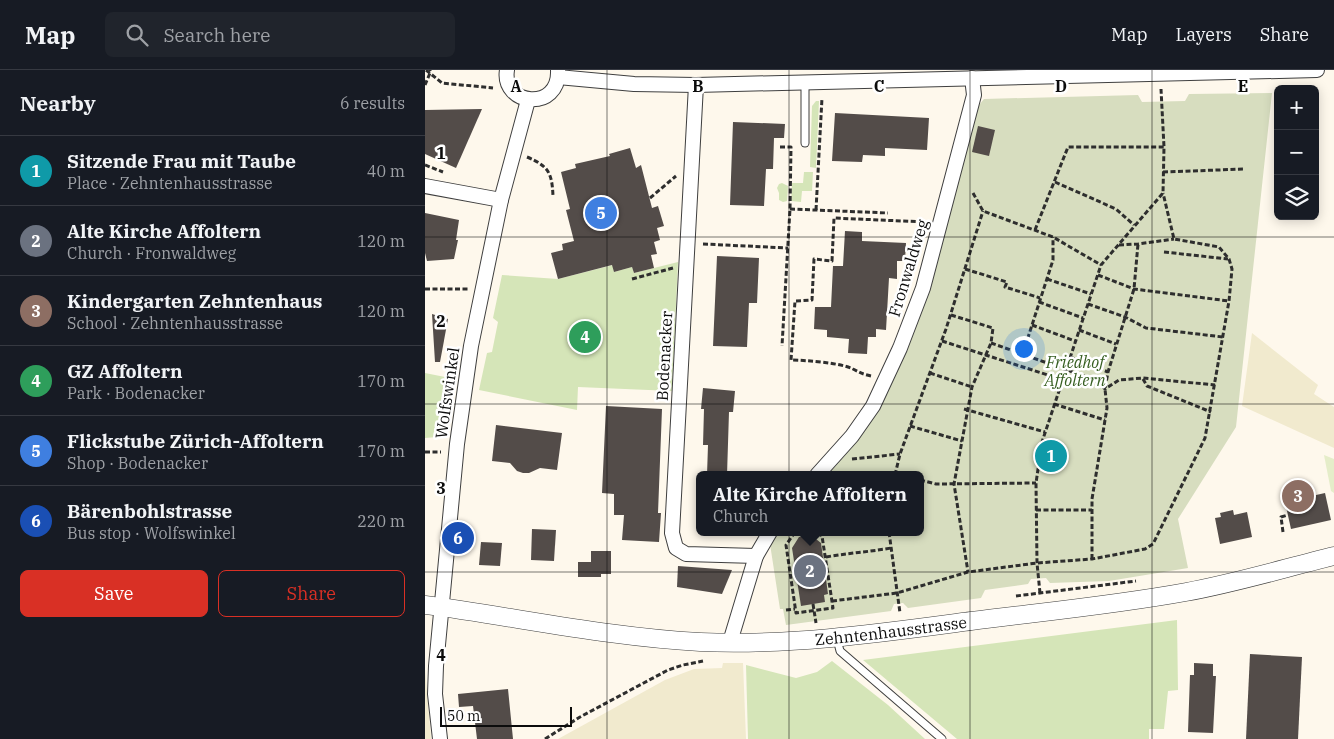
<!DOCTYPE html>
<meta charset="utf-8">
<style>
body{margin:0;font-family:"IBM Plex Serif",serif;background:#20242c;color:#f1f3f6}
.controls{position:absolute;right:15px;top:15px;display:grid;overflow:hidden;border-radius:8px;box-shadow:0 2px 12px #0003}
.controls button{width:45px;height:45px;display:grid;place-items:center;padding:0;border:0;border-bottom:1px solid #363941;background:#171b24;color:#f1f3f6;font:25px sans-serif}
.scale{position:absolute;left:15px;bottom:12px;width:132px;box-sizing:border-box;padding-left:5px;border:2px solid #0c0c0c;border-top:0;font-size:14px;line-height:18px;white-space:nowrap;color:#0c0c0c;-webkit-text-stroke:4px #fff;paint-order:stroke}
.you{position:absolute;left:598px;top:278px;width:18px;height:18px;margin:-12px;border:4px solid #fff;border-radius:50%;background:#1a73e8;box-shadow:0 0 0 8px #1a73e833}
.badge{display:grid;place-items:center;width:32px;height:32px;border-radius:50%;background:#d93025;color:#fff;font-size:16px;font-weight:700}
.pin{position:absolute;translate:-50% -50%;border:2px solid #fff;box-shadow:0 1px 5px #0006}
.popup{position:absolute;left:271px;top:401px;width:228px;height:65px;box-sizing:border-box;display:grid;place-content:center;border-radius:8px;background:#171b24;filter:drop-shadow(0 1px 4px #0005);font-size:16px;white-space:nowrap;color:#9ea1a6}
.popup b{font-size:19px;color:#f1f3f6}
.popup::after{content:'';position:absolute;left:50%;top:100%;margin-left:-10px;border:10px solid transparent;border-top-color:#171b24}
.list{margin:0;padding:0;list-style:none}
h2{display:flex;justify-content:space-between;align-items:center;height:65px;margin:0;padding:0 20px;font-size:21px}
h2 small{font-size:16px;font-weight:400;color:#9ea1a6}
.list li{display:grid;grid-template-columns:32px 1fr auto;gap:15px;align-items:center;box-sizing:border-box;height:70px;padding:0 20px;border-top:1px solid #363941}
.list b{display:block;font-size:19px;white-space:nowrap}
.list p{margin:0;font-size:16px;white-space:nowrap;color:#9ea1a6}
.list em{font-size:16px;font-style:normal;color:#9ea1a6}
.actions{display:flex;gap:10px;padding:15px 20px}
.actions a{flex:1;padding:11px 0;border:1px solid #d93025;border-radius:8px;text-align:center;font-size:18px;color:#d93025}
.actions .main{background:#d93025;color:#fff}
.icon{flex:none;width:28px;height:28px;fill:none;stroke:currentColor;stroke-width:2;stroke-linecap:round;stroke-linejoin:round}
.map{position:relative;flex:none;width:909px;height:669px;overflow:hidden}
header{display:flex;align-items:center;gap:30px;box-sizing:border-box;height:70px;padding:0 25px;background:#171b24;border-bottom:1px solid #363941}
header strong{font-size:24px}
nav{display:flex;gap:28px;margin-inline-start:auto;font-size:18px}
.search{width:350px;height:45px;background:#20242c;display:flex;align-items:center;gap:12px;box-sizing:border-box;padding:0 18px;border-radius:8px;color:#9ea1a6;font-size:19px}
main{display:flex}
aside{flex:1;background:#171b24}
.map>svg:first-child{display:block}
.farmland{fill:#f1eace}
.green{fill:#d5e5b8}
.cemetery{fill:#d7ddbf}
.pitch{fill:#e5edc9}
.building{fill:#534c49}
.lines{fill:none;stroke-linecap:round;stroke-linejoin:round}
.service-casing{stroke:#3f3f3f;stroke-width:9}
.minor-casing{stroke:#3f3f3f;stroke-width:16}
.tertiary-casing{stroke:#3f3f3f;stroke-width:19}
.path{stroke:#2e2e2e;stroke-width:3;stroke-dasharray:5 2.5;stroke-linecap:butt}
.service{stroke:#fff;stroke-width:7}
.minor{stroke:#fff;stroke-width:14}
.tertiary{stroke:#fff;stroke-width:18}
.grid{fill:none;stroke:#0c0c0c;stroke-width:1;stroke-opacity:0.55}
.labels{text-anchor:middle;stroke-width:5;stroke-linejoin:round;paint-order:stroke}
.street-label{font-size:16px;fill:#0c0c0c;stroke:#fff}
.park-label{font-size:16px;font-style:italic;fill:#365e21;stroke:#fff}
.grid-label{font-size:16px;text-anchor:middle;font-weight:bold;fill:#0c0c0c;stroke:#fff;stroke-width:5;stroke-linejoin:round;paint-order:stroke}
</style>
<header>
<strong>Map</strong>
<div class="search"><svg class="icon" aria-label="search" viewBox="0 0 24 24"><circle cx="10" cy="10" r="6"/><path d="M15 15l6 6"/></svg>Search here</div>
<nav><a>Map</a><a>Layers</a><a>Share</a></nav>
</header>
<main>
<aside>
<h2>Nearby<small>6 results</small></h2>
<ul class="list">
<li><span class="badge" style="background:#0f9aa8">1</span><div><b>Sitzende Frau mit Taube</b><p>Place · Zehntenhausstrasse</p></div><em>40 m</em></li>
<li><span class="badge" style="background:#6b7280">2</span><div><b>Alte Kirche Affoltern</b><p>Church · Fronwaldweg</p></div><em>120 m</em></li>
<li><span class="badge" style="background:#8d6e63">3</span><div><b>Kindergarten Zehntenhaus</b><p>School · Zehntenhausstrasse</p></div><em>120 m</em></li>
<li><span class="badge" style="background:#2e9e5b">4</span><div><b>GZ Affoltern</b><p>Park · Bodenacker</p></div><em>170 m</em></li>
<li><span class="badge" style="background:#3f7fe0">5</span><div><b>Flickstube Zürich-Affoltern</b><p>Shop · Bodenacker</p></div><em>170 m</em></li>
<li><span class="badge" style="background:#1a4fb4">6</span><div><b>Bärenbohlstrasse</b><p>Bus stop · Wolfswinkel</p></div><em>220 m</em></li>
</ul>
<div class="actions"><a class="main">Save</a><a>Share</a></div>
</aside>
<div class="map">
<svg width="909" height="669" viewBox="0 0 909 669">
<rect width="100%" height="100%" fill="#fef8ec"/>
<g class="farmland">
<path d="M827 263 893 315 889 324 909 337V378L817 336Z"/>
<path d="M298 593H318L321 669H133L240 610 269 599 297 598Z"/>
<path d="M0 598 6 669H0Z"/>
</g>
<g class="green">
<path d="M391 31H394L391 98 385 97 387 36Z"/>
<path d="M379 102H388L387 121H377L376 132 366 131 367 113H378Z"/>
<path d="M357 113 363 116 362 131 358 132 354 130V123L352 118 354 114Z"/>
<path d="M253 192 247 321 153 317 152 340 54 320 62 283 67 282 73 252 68 248 77 205 133 209 188 195 189 202 207 197 209 203Z"/>
<path d="M0 303 20 307 12 367 0 368Z"/>
<path d="M752 550 753 620 743 621 739 659H724V669H532L438 590Z"/>
<path d="M407 591 463 635 500 669H323L321 595 371 608 392 602Z"/>
</g>
<path class="cemetery" d="M847 23 811 357 753 449 763 498 684 511 625 513 621 508 606 509 603 514 560 520 556 528 483 538 478 533 469 534 466 541 361 555 358 539H355L345 474 351 462H495V405H401L428 375 439 361 460 326 480 283 550 45 554 35 559 29 713 25 717 32 760 31 764 24Z"/>
<path class="pitch" d="M899 385 909 389V423L906 421Z"/>
<g class="building">
<path d="M57 39 31 98 0 84V40Z"/>
<path d="M410 43 504 48 502 80 460 78V86L438 85 437 92 407 91Z"/>
<path d="M308 52 360 54 359 68H349L348 99H341L339 136 305 135Z"/>
<path d="M553 56 570 60 564 86 547 82Z"/>
<path d="M205 78 211 98 216 95 227 138 233 136 239 156 232 158 235 170 229 172 232 184 226 185 229 198 209 203 207 197 189 202 187 195 133 209 126 183 138 180 137 174 149 171 141 140 145 139 136 102 151 98 150 94 185 86 184 84Z"/>
<path d="M0 143 34 150 31 170H33L29 189 2 191 0 183Z"/>
<path d="M420 161 437 162V171L481 173 480 191H472V209L464 208 461 260 451 259V267H443L442 284 423 283 424 269 402 267V260L389 259 390 237H406L408 196H418Z"/>
<path d="M292 186 334 188 332 233H324L322 277 288 276Z"/>
<path d="M7 244 23 249 15 292H10Z"/>
<path d="M278 318 310 321 308 342H304L302 405H282L283 375H278L279 339H276Z"/>
<path d="M181 336 237 339 233 443H236L234 472 197 470 199 445H189V424L177 423Z"/>
<path d="M71 355 137 363 132 400 115 398 104 403H98L92 401 85 393 67 391Z"/>
<path d="M900 423 906 450 866 459 860 432Z"/>
<path d="M808 440 809 445 822 442 827 467 795 474 790 448 796 447 795 443Z"/>
<path d="M107 459 131 460 129 491 106 490Z"/>
<path d="M386 465 396 473 403 524 399 525 400 532 376 536 367 478 374 467Z"/>
<path d="M56 472 77 473 75 496 54 495Z"/>
<path d="M166 481H186V504H176V507H153V492H166Z"/>
<path d="M253 496 307 500 297 524 252 517Z"/>
<path d="M825 584 877 587 873 669H821Z"/>
<path d="M769 593 788 594V606H791L788 663 763 662 765 605H769Z"/>
<path d="M83 619 88 669H52L48 636 34 637 33 624Z"/>
</g>
<g class="lines">
<defs>
<g id="service">
<path d="M380 12V73"/>
<path d="M412 569 415 581 517 669"/>
</g>
<g id="minor">
<path d="M82 0C76 36 135 42 133 0"/>
<path d="M133 7 209 14 271 15 892 0"/>
<path d="M271 15 247 463 251 478 261 484 331 486"/>
<path d="M0 116 76 130"/>
<path d="M392 405 427 366 448 336 475 278 498 218 549 25 547 8"/>
<path d="M305 572 331 486 345 462"/>
<path d="M15 669 10 624 11 596 32 374 46 276 76 130 103 30"/>
</g>
<g id="tertiary">
<path id="s1" d="M0 535C92 547 182 567 275 572 366 576 456 563 546 551 617 542 690 535 761 522 811 513 860 498 909 486"/>
</g>
</defs>
<use href="#service" class="service-casing"/>
<use href="#minor" class="minor-casing"/>
<use href="#tertiary" class="tertiary-casing"/>
<g class="path">
<path d="M1 0 17 13 68 18"/>
<path d="M0 15 5 3V0"/>
<path d="M355 77H366L365 139 357 276"/>
<path d="M102 87C123 96 127 102 128 126"/>
<path d="M0 95 18 102"/>
<path d="M738 102 820 99"/>
<path d="M630 112 691 139 709 155"/>
<path d="M548 123 558 141 628 167 676 195"/>
<path d="M225 128 251 106"/>
<path d="M365 139 463 143"/>
<path d="M391 140 397 28"/>
<path d="M610 160 643 77H739"/>
<path d="M278 174 363 178"/>
<path d="M694 175 713 174 749 169"/>
<path d="M739 182 803 189"/>
<path d="M540 199 582 212 580 217 615 228"/>
<path d="M673 205 709 219 804 231"/>
<path d="M207 209 248 198"/>
<path d="M622 209 666 224"/>
<path d="M0 219H44"/>
<path d="M614 232 658 248"/>
<path d="M663 234 700 247 721 258 798 267"/>
<path d="M526 245 568 258 566 273 547 317 529 414 543 502"/>
<path d="M607 255 650 271"/>
<path d="M654 260 691 274"/>
<path d="M517 271 626 306 628 309 637 312"/>
<path d="M566 273 670 310 680 319 694 310 718 308 790 315"/>
<path d="M598 283 628 190V167"/>
<path d="M645 287 683 302"/>
<path d="M505 303 547 317"/>
<path d="M446 306C437 304 436 303 428 299 417 293 379 290 366 290L370 231 387 230 389 189 407 191 409 148 500 152"/>
<path d="M718 309 722 316 786 342"/>
<path d="M629 334 680 350"/>
<path d="M539 339 620 362"/>
<path d="M485 356 537 371"/>
<path d="M0 382H16"/>
<path d="M427 389 475 384"/>
<path d="M470 405 475 384 521 259 558 141"/>
<path d="M495 410 511 414 611 413"/>
<path d="M611 440H667"/>
<path d="M370 462 361 475 371 543 408 538 397 466 392 462"/>
<path d="M464 462 475 543"/>
<path d="M858 462 856 447 863 445"/>
<path d="M401 487C423 483 444 482 466 478"/>
<path d="M667 489V429L682 338 680 319 683 302 709 219 713 174"/>
<path d="M615 523 612 493 611 413 617 372 676 195 738 123 739 77 736 19"/>
<path d="M591 526 711 511"/>
<path d="M407 531 472 523 543 502 612 493 667 489 720 479 728 474 780 368 804 231 807 199 804 189 794 177 749 169 738 123"/>
<path d="M388 534 391 553"/>
<path d="M361 540 370 539"/>
<path d="M120 669 155 647 243 600 258 595 278 591"/>
</g>
<use href="#service" class="service"/>
<use href="#minor" class="minor"/>
<use href="#tertiary" class="tertiary"/>
</g>
<path class="grid" d="M182 0V669M364 0V669M545 0V669M727 0V669M0 167H909M0 334H909M0 502H909"/>
<g class="labels">
<g class="street-label">
<text transform="translate(483 198) rotate(-73)" y="6">Fronwaldweg</text>
<text transform="translate(239 286) rotate(-87)" y="6">Bodenacker</text>
<text transform="translate(22 323) rotate(-82)" y="6">Wolfswinkel</text>
<text dy="6" stroke="none"><textPath href="#s1" startOffset="469">Zehntenhausstrasse</textPath></text>
</g>
<g class="park-label">
<text x="650" y="298">Friedhof<tspan x="650" dy="18">Affoltern</tspan></text>
</g>
</g>
<g class="grid-label">
<text x="91" y="22">A</text>
<text x="273" y="22">B</text>
<text x="454" y="22">C</text>
<text x="636" y="22">D</text>
<text x="818" y="22">E</text>
<text x="16" y="89">1</text>
<text x="16" y="257">2</text>
<text x="16" y="424">3</text>
<text x="16" y="591">4</text>
</g>
</svg>
<div class="controls">
<button>+</button>
<button>−</button>
<button><svg class="icon" aria-label="layers" viewBox="0 0 24 24"><path d="M12 4l9 5-9 5-9-5zM3 14l9 5 9-5"/></svg></button>
</div>
<div class="scale">50 m</div>
<div class="you"></div>
<div class="pin badge" style="left:626px;top:386px;background:#0f9aa8">1</div>
<div class="pin badge" style="left:385px;top:501px;background:#6b7280">2</div>
<div class="popup"><b>Alte Kirche Affoltern</b>Church</div>
<div class="pin badge" style="left:873px;top:426px;background:#8d6e63">3</div>
<div class="pin badge" style="left:160px;top:267px;background:#2e9e5b">4</div>
<div class="pin badge" style="left:176px;top:143px;background:#3f7fe0">5</div>
<div class="pin badge" style="left:33px;top:468px;background:#1a4fb4">6</div>
</div>
</main>
